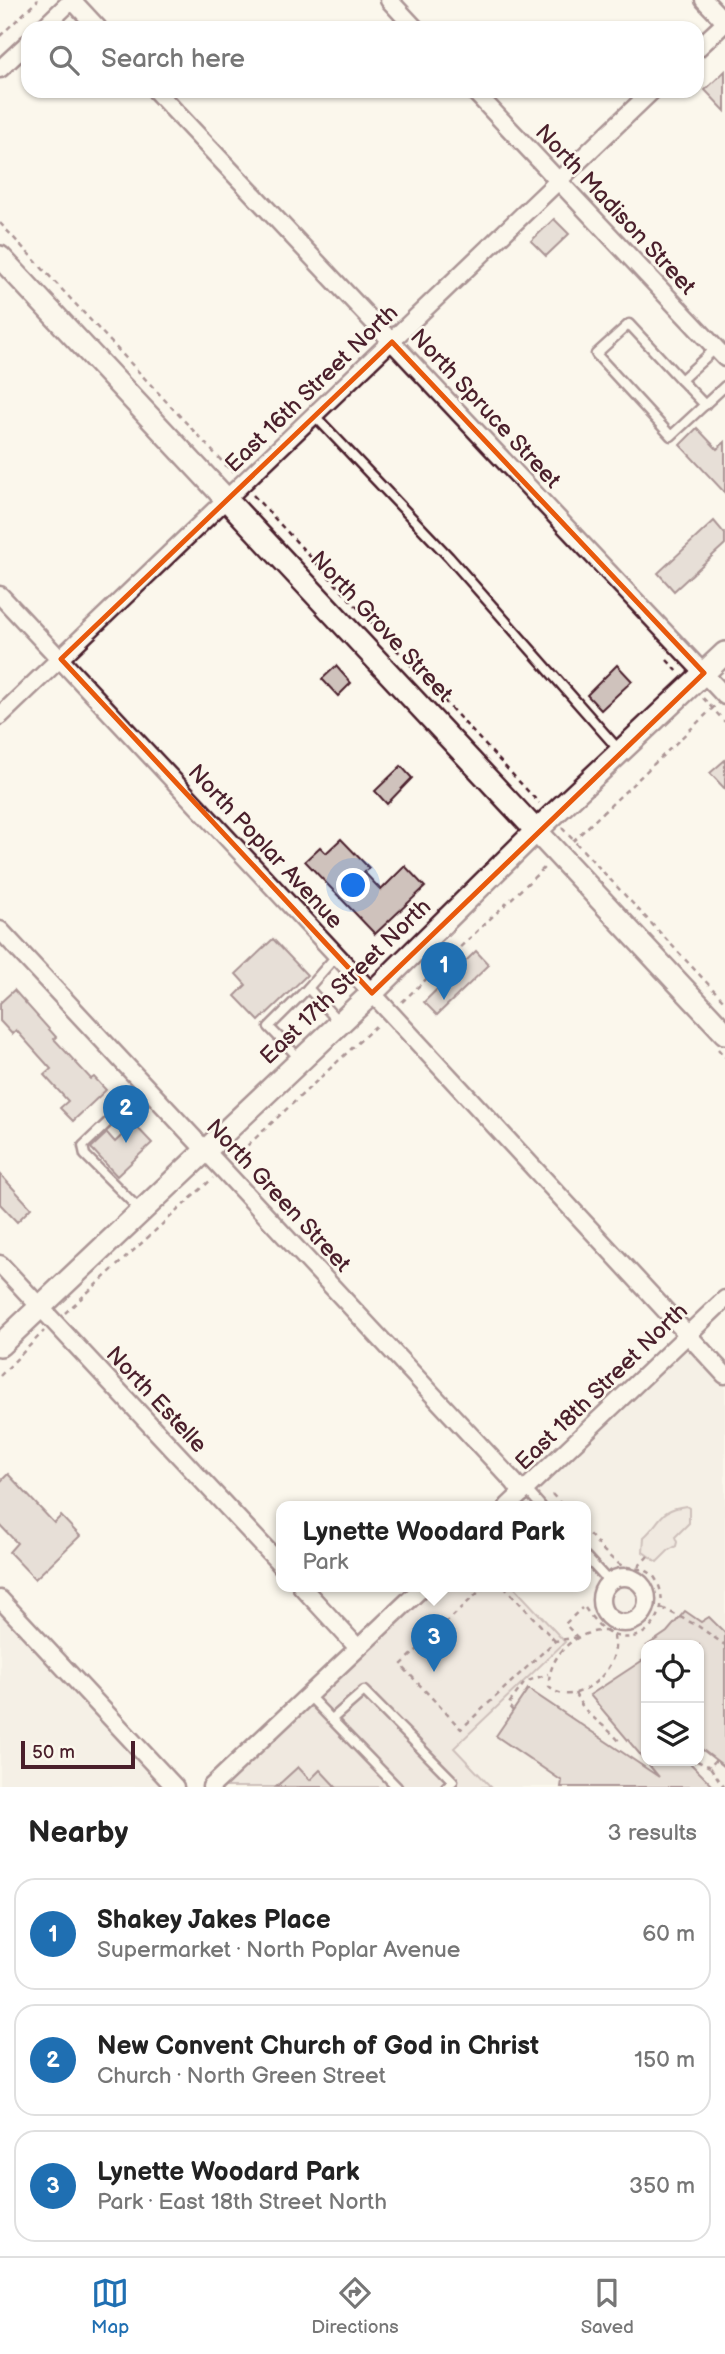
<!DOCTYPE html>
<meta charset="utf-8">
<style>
body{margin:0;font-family:"Balsamiq Sans",sans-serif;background:#f2f2f2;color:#222}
.controls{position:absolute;right:21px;bottom:21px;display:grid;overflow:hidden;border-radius:14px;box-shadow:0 2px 5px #0004}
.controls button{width:63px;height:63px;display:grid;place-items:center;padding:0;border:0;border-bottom:2px solid #e0e0e0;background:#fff;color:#222;font:35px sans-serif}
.scale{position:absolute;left:21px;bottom:18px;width:114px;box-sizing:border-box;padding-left:7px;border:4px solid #4a1f2b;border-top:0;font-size:19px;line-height:24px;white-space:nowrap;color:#4a1f2b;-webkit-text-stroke:5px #fbf7ec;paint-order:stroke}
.you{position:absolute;left:354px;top:886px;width:24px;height:24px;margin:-18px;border:5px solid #fff;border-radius:50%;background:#1a73e8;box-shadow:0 0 0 10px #1a73e833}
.badge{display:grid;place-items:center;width:46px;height:46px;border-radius:50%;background:#1f6fb2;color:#fff;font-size:23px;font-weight:700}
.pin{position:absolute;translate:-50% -58px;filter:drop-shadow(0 2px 4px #0008)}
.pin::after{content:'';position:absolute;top:37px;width:24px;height:21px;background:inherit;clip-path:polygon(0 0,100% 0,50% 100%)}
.popup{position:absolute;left:276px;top:1501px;width:315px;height:91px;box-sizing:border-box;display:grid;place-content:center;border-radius:14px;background:#fff;filter:drop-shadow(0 2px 5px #0005);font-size:23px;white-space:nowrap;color:#767676}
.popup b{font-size:26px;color:#222}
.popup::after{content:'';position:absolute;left:50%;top:100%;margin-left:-14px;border:14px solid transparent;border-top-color:#fff}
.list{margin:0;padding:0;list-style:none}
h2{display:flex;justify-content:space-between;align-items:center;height:91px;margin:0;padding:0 28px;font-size:30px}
h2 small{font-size:23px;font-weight:400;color:#767676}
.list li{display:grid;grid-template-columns:46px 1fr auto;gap:21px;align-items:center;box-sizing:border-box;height:112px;margin:0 14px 14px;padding:0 14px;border:2px solid #e0e0e0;border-radius:21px}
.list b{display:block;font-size:26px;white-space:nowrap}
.list p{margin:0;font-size:23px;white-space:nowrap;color:#767676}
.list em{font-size:23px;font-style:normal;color:#767676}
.icon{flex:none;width:38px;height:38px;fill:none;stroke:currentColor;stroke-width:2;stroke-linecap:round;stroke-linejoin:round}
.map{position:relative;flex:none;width:725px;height:1787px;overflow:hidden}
.search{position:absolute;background:#fff;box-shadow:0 2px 5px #0004;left:21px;right:21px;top:21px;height:77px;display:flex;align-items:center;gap:18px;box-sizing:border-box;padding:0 24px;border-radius:21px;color:#767676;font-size:26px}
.sheet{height:469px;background:#fff}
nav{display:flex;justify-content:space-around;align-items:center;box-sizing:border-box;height:98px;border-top:2px solid #e0e0e0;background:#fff;font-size:19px;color:#767676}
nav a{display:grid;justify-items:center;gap:4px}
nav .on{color:#1f6fb2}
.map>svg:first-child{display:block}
.built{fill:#eee7de;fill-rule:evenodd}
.green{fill:#e2d7d0;stroke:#967b7e;stroke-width:2}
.building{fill:#cfc2bc;stroke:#4a1f2b;stroke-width:2}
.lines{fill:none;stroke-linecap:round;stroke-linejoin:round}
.lane-casing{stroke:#4a1f2b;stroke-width:13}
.street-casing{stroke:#4a1f2b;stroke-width:21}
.secondary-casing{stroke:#4a1f2b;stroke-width:26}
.path{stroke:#4a1f2b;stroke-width:2.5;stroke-dasharray:5 5;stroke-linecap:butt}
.lane{stroke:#fbf7ec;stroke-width:8}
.street{stroke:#fbf7ec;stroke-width:16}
.secondary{stroke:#fbf7ec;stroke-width:21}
.marked{fill:none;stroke:#e8590c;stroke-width:5;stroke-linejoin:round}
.labels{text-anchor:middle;stroke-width:5;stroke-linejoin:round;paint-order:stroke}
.street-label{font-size:23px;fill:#4a1f2b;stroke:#fbf7ec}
</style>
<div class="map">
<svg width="725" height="1787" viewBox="0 0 725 1787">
<rect width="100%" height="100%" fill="#fbf7ec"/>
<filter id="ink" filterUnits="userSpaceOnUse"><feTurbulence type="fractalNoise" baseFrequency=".0143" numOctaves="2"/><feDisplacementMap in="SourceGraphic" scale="14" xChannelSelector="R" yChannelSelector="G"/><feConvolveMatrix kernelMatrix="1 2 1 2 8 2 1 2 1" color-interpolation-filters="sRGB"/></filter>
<g filter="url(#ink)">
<g class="built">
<path d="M687 1335 725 1375V1787H491L454 1749 565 1642 513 1586H586V1506H508ZM646 1645H699V1761H646Z"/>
<path d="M0 1608 167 1787H0Z"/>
</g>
<g class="green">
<path d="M686 1506 689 1508V1523L675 1537 677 1542 676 1546 669 1550 657 1562 643 1552 644 1537C661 1522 659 1509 686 1506Z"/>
<path d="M424 1586H513L565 1642 454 1748 491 1787H211Z"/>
</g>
<g class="building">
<path d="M725 71V111L705 90Z"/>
<path d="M554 219 569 234 546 256 531 241Z"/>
<path d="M697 428 717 449 725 442V493L680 445Z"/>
<path d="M714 521 725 534V544L674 591 658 573Z"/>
<path d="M617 665 632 681 601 710 587 695Z"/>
<path d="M336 666 351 683 338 696 322 679Z"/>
<path d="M725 760V789L710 773Z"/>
<path d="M401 766 412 778 387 804 375 791Z"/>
<path d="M341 839 369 868 364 872 381 890 405 866 425 887 375 934 305 861 320 847 326 853Z"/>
<path d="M273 939 307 975 259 1021 235 996 246 985 236 974Z"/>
<path d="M476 951 489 965 437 1015 424 1002Z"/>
<path d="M14 990 56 1037 54 1039 91 1079 94 1077 106 1090 73 1121 60 1108 68 1101 44 1075 51 1069 16 1030 12 1034 0 1021V1003Z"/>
<path d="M134 1124 152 1143 117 1176 91 1148 107 1133 115 1142Z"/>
<path d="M0 1174 31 1208 17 1222 0 1204Z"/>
<path d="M8 1474 54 1523 61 1516 80 1536 35 1579 9 1552 17 1543 0 1525V1482Z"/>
<path d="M685 1611 701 1622 709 1617 725 1633V1767L699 1747V1645H648L667 1632Z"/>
<path d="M646 1658V1761H688L714 1787H561L562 1781 496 1736 528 1689 659 1777 590 1695Z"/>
<path d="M298 1767 310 1780 320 1770 336 1787H276Z"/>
</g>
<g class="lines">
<defs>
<g id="lane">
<path d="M716 348 681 380 629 324 596 354 671 436 725 386"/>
<path d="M681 380 705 405"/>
<path d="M315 416 449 557 619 750"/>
<path d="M308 988 337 955"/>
<path d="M301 1060 269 1027 308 988 338 1021"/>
<path d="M141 1211 85 1155 83 1146 146 1086"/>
<path d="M526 1489 541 1506"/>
<path d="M586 1557 610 1583"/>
<path d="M308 1695 397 1787"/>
<path d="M332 1719 364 1691 453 1781 446 1787"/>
</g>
<g id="street">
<path d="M72 0 98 28"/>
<path d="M389 0 415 28"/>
<path d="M704 0 725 22"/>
<path d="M43 28 72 0"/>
<path d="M697 49 725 23"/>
<path d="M0 69 28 43"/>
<path d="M156 91 725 696"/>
<path d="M474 91 725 358"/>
<path d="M0 595 372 993 725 1375"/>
<path d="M0 716 652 91"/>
<path d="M0 930 514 1482 522 1493"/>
<path d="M0 1264 282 1566"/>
<path d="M508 1506 725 1299"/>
<circle cx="624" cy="1600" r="23"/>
<path d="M301 1586 358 1648"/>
<path d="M0 1599 175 1787"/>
<path d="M211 1787 424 1586"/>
</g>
<g id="secondary">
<path d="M0 257 725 1033"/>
<path d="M0 1345 372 993 537 830 725 653"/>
</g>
</defs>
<use href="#lane" class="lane-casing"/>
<use href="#street" class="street-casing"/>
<use href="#secondary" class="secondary-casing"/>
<g class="path">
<path d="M0 36 38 0"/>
<path d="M0 223 232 472"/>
<path d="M253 495 539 803"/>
<path d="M667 660 679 673"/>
<path d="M703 698 725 722"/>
<path d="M562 828 725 1002"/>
<path d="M573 841 715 706"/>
<path d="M402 1002 545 867"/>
<path d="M718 1049 725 1057"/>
<path d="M233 1159 379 1023"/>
<path d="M65 1313 213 1178"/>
<path d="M0 1376 44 1331"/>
<path d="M552 1494 563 1506"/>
<path d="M638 1567 648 1556"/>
<path d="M485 1586 401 1665 461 1729 555 1641 578 1637"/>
<path d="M504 1586 555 1641"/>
<path d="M585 1608C592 1618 600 1629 611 1634 646 1650 675 1609 655 1578 647 1566 632 1570 621 1565 607 1557 597 1542 586 1531"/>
<path d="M662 1608 698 1626 725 1645"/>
<path d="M605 1631 613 1635C626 1666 575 1712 549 1687 547 1657 575 1630 605 1631Z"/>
<path d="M578 1638 565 1624 582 1608"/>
<path d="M575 1693C585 1717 603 1722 619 1741"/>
<path d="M513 1711 508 1705 525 1682 548 1674"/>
<path d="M716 1760 710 1767 724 1787"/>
<path d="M697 1761 710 1767"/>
</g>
<use href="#lane" class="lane"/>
<use href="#street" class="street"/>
<use href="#secondary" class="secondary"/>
</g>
</g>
<path d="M0 0H725V1787H0ZM392 342 704 673 372 993 61 659Z" fill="#fbf7ec" fill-opacity=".55" fill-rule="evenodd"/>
<path class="marked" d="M392 342 704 673 372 993 61 659Z"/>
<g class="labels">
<g class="street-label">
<text transform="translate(616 209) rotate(47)" y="8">North Madison Street</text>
<text transform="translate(311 388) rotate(-44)" y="8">East 16th Street North</text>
<text transform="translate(486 408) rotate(47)" y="8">North Spruce Street</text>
<text transform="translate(382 626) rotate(47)" y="8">North Grove Street</text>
<text transform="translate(266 846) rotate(47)" y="8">North Poplar Avenue</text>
<text transform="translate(345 981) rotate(-44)" y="8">East 17th Street North</text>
<text transform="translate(279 1195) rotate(47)" y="8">North Green Street</text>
<text transform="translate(601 1386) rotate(-44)" y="8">East 18th Street North</text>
<text transform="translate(157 1399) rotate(47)" y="8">North Estelle</text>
</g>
</g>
</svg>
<div class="controls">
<button><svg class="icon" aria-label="locate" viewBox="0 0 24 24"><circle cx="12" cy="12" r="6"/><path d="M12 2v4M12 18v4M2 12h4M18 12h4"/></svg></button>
<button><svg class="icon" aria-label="layers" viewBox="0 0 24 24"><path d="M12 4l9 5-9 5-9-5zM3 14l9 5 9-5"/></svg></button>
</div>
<div class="scale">50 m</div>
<div class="you"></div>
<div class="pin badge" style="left:444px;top:1000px">1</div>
<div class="pin badge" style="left:126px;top:1143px">2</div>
<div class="pin badge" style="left:434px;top:1672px">3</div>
<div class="popup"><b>Lynette Woodard Park</b>Park</div>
<div class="search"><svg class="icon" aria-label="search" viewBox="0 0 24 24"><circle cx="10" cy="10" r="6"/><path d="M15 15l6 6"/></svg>Search here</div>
</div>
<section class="sheet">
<h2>Nearby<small>3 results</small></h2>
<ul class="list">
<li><span class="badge">1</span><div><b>Shakey Jakes Place</b><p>Supermarket · North Poplar Avenue</p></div><em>60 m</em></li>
<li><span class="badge">2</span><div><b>New Convent Church of God in Christ</b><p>Church · North Green Street</p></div><em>150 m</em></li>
<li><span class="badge">3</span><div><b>Lynette Woodard Park</b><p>Park · East 18th Street North</p></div><em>350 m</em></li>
</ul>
</section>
<nav>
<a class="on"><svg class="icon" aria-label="map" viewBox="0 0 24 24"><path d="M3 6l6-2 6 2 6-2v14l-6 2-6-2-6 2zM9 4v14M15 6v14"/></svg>Map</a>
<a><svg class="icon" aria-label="directions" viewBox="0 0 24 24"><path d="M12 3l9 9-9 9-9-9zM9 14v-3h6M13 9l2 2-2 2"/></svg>Directions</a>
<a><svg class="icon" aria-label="saved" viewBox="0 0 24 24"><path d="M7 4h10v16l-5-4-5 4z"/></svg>Saved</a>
</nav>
